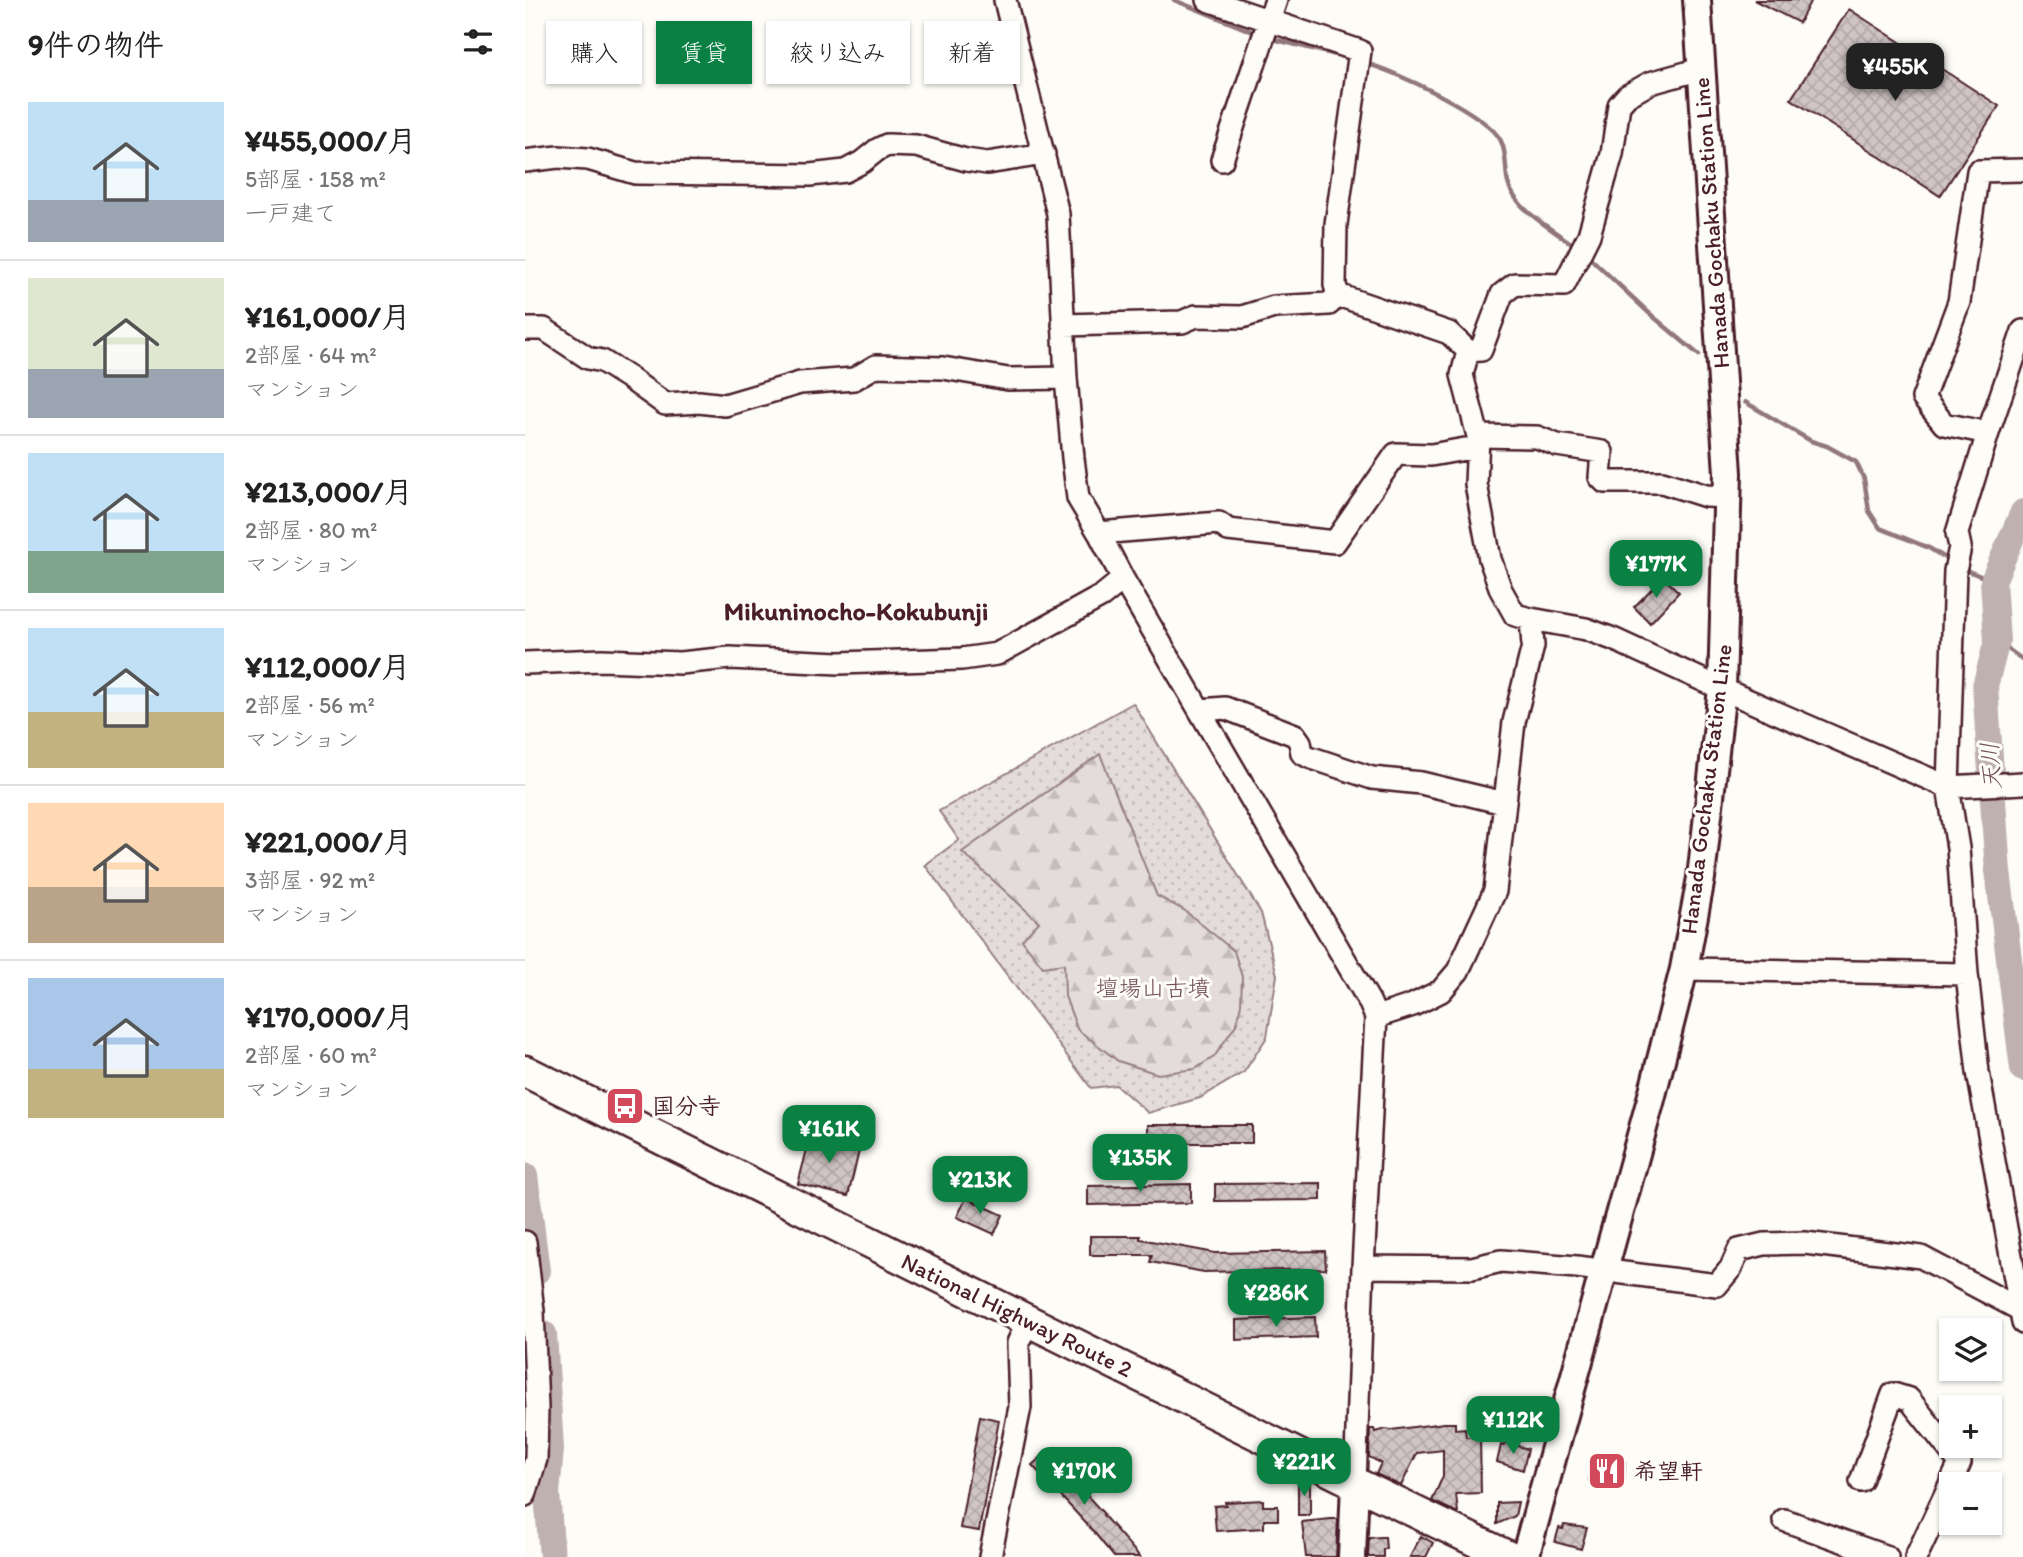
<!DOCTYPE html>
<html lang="ja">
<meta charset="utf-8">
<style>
:root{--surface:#fff;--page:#f6f6f6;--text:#222;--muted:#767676;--line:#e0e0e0;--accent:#0b8043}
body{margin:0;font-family:Itim,"Klee One",sans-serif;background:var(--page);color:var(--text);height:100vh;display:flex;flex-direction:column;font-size:26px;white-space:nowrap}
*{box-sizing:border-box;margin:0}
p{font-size:23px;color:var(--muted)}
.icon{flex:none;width:38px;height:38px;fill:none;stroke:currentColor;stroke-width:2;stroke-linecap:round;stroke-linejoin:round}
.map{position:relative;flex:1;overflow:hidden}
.panel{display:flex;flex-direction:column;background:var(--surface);width:525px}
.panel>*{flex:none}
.hud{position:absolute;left:21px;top:21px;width:665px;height:63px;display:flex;gap:14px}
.controls{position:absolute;left:1414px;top:1318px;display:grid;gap:14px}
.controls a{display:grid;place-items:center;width:63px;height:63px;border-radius:0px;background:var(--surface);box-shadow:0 2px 5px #0004;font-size:35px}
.price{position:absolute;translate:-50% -60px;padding:0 16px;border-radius:14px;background:var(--accent);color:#fff;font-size:23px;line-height:46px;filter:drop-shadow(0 2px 4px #0008)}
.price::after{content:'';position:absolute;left:50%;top:42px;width:21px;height:16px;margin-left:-10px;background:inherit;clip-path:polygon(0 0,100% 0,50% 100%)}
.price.current{background:#222;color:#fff}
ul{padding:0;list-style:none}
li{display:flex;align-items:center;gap:21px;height:175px;padding:0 28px}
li+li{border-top:2px solid var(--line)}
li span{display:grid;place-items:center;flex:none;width:196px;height:140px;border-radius:0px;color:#555}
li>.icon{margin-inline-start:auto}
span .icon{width:84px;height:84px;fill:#fffc;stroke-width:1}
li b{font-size:30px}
h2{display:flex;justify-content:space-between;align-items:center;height:84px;padding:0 28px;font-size:30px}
.chip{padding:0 24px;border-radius:0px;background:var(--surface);box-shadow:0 2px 5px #0004;font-size:24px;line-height:63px}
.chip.current{background:var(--accent);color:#fff}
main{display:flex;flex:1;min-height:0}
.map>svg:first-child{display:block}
.grass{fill:url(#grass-dots);stroke:#967e82;stroke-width:2}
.forest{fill:url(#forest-firs);stroke:#967e82;stroke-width:2}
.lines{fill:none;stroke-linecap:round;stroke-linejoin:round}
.stream{stroke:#91777b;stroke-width:4.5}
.river{stroke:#c0b1b1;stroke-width:26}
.building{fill:url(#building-cross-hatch);stroke:#4a1f2b;stroke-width:2}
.minor-casing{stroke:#4a1f2b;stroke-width:26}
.major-casing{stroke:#4a1f2b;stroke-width:32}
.highway-casing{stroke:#4a1f2b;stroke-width:35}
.minor{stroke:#fdfcf7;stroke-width:21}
.major{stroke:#fdfcf7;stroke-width:26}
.highway{stroke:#fdfcf7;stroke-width:30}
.labels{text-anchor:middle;stroke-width:6;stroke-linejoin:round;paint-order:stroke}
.street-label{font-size:23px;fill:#4a1f2b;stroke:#fdfcf7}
.park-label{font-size:23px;fill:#704e57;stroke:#fdfcf7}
.poi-label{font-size:23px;font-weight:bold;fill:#4a1f2b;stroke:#fdfcf7;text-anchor:start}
.water-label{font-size:24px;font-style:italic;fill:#73525a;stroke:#fdfcf7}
.quarter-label{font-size:26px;font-weight:bold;fill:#4a1f2b;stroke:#fdfcf7}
</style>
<main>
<section class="panel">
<h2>9件の物件<svg class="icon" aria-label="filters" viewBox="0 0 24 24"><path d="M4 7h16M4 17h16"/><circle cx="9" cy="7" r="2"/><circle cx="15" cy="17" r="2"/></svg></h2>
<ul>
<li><span style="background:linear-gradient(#bfe0f5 70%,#9aa5b1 0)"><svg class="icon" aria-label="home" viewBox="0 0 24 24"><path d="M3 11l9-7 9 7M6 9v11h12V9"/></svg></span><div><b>¥455,000/月</b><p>5部屋 · 158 m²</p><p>一戸建て</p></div></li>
<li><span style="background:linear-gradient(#dfe7d0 65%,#9aa5b1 0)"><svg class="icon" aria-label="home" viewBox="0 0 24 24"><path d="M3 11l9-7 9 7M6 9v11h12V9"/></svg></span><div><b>¥161,000/月</b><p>2部屋 · 64 m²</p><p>マンション</p></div></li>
<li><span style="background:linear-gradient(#bfe0f5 70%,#7fa58c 0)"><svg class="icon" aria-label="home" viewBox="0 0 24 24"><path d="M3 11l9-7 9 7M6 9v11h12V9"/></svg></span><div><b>¥213,000/月</b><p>2部屋 · 80 m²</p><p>マンション</p></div></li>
<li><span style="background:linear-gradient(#bfe0f5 60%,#c2b280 0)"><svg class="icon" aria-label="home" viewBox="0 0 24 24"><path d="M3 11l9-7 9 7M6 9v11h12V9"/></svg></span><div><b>¥112,000/月</b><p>2部屋 · 56 m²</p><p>マンション</p></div></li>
<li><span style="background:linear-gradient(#ffd9b3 60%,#b9a48a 0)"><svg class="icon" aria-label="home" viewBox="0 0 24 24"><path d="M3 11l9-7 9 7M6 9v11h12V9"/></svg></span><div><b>¥221,000/月</b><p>3部屋 · 92 m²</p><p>マンション</p></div></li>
<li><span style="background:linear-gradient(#a9c7e8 65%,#c2b280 0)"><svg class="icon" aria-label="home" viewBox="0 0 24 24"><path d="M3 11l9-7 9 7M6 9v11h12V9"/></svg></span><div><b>¥170,000/月</b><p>2部屋 · 60 m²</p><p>マンション</p></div></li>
</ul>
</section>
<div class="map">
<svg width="1498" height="1557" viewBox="0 0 1498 1557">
<defs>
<pattern id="grass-dots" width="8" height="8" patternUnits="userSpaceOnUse" patternTransform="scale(1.75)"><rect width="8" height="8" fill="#e3dcda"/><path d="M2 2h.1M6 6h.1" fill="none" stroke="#c4bcbb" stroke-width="1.8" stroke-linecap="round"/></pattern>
<pattern id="forest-firs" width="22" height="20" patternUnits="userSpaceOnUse" patternTransform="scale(1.75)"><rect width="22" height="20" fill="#e3dcda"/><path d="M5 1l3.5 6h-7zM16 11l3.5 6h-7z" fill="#c4bcbb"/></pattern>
<pattern id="building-cross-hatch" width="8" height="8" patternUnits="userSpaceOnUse" patternTransform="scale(1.75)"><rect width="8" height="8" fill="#d0c5c4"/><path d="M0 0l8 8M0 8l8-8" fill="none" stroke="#b4a9a9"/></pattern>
</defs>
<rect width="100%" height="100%" fill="#fdfcf7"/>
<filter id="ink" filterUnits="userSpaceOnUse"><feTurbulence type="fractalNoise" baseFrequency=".0143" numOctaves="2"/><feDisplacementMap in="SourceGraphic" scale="14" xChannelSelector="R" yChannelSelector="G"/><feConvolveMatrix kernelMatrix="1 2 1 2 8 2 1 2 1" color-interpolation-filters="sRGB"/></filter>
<g filter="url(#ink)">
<path class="grass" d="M608,703L736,913L752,975L742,1037L719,1072L675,1098L623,1113L591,1085L566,1088L400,865L434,840L414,811Z"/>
<path class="forest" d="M575,754L632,896L659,910L709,951L717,977L716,1004L712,1023L689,1057L670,1069L633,1074L593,1061L552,1029L540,996L539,964L518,967L497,940L514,922L437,852Z"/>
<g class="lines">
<path class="stream" d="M649,0L733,34
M744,38L827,59
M839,63C869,70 964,115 976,141C982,153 980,171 983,183C991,211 1030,231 1052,247
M1062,255L1124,313L1174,355
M1220,402L1286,441L1302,446L1331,462L1339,479L1344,511L1355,528L1404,548L1425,561
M1438,569L1468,581
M1472,641L1498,660"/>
<path class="river" d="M1498,512L1468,581L1472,641L1460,686L1473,872L1498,1069
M0,1176L12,1271
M19,1334L26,1449L22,1493L27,1557"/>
</g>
<path class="building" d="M1229,0H1286L1274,23Z
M1324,9L1474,106L1415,196L1266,99Z
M1138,577L1154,592L1125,623L1109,607Z
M623,1125H727V1143H623Z
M286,1134L335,1147L323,1196L273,1184Z
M796,1183V1200L690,1201V1184Z
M666,1184V1203L563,1205V1186Z
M441,1198L478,1215L469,1234L432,1217Z
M565,1236H615V1239L690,1253L800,1251L801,1269L679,1272L625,1262L627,1255H565Z
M790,1317L791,1337L711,1340V1320Z
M455,1416L474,1420L454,1531L435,1528Z
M919,1423H930V1429L940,1428L941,1437L955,1436L956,1493L931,1494L933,1513L907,1501L918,1476V1450L892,1453L876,1486L851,1474L856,1463L844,1457L845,1429H849L850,1432L861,1429L866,1430Z
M980,1442L1003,1449L998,1470L972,1462L976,1445L979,1446Z
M522,1452L579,1514L578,1515L615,1557H589L568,1531L507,1465Z
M1065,1461L1100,1462L1099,1482L1064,1480Z
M773,1480H785V1515H773Z
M738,1500V1506H753V1520H739V1528L691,1531L689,1506L701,1505L700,1502Z
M993,1502L990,1516L972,1524V1503Z
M806,1519H813L811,1557H781L777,1522Z
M1039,1525L1062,1528L1056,1549L1030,1542L1034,1528L1038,1529Z
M896,1536L908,1543L901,1557H885Z
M856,1537H860L861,1549H858V1557H843L844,1538Z"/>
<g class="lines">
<g class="minor-casing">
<path id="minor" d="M480,0L533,214L541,378L548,458L553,498L574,533L598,579L844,1001L851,1017L838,1267L830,1483
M683,0L835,51L811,224L810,285L813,295
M697,160L751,0
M0,161L33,157L63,159L110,173L285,175L320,171L337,162L352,150L362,145L391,146L441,160L462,163L519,154
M1498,170L1453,171L1434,302L1398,398L1419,424L1463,433L1432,533L1435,547L1430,571L1423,787L1433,848L1442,974L1453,1072L1498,1323
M813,295L924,333L943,351L956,350L977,294L990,284L1039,285L1064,235L1087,154L1094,105L1102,96L1125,83L1176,69
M538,325L657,322L671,316L717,317L749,307L804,304L813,295
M0,329H19L63,358L77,361L104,378L140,404L174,402L200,405L275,383L329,379L351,366L418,368L483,379L541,378
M943,351L937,375L953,436L951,484L965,559L976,590L990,615L1006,619L1061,629L1088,639L1197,689L1423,787L1498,783
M1463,433L1498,331
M953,436L1012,437L1032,445L1077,452L1075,477L1080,482H1137L1181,496L1202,497
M574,533L694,523L703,530L810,542L871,454L906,455L940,449L952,452
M0,663L77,660L155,663L205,658L314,663L437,659L472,654L577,596L598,579
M676,710L700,708L770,735L775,742L777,753L784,757L847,778L896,783L979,803
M1159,969L1442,974
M851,1017L888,1005L916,991L933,971L970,891L989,722L1008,646L1006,619
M0,1242L8,1311L12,1408L11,1459L0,1495
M838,1267L947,1268L976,1261L1052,1267L1192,1285L1206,1268L1214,1250L1239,1244L1280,1243L1396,1257L1494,1309H1498
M1336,1481L1368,1394L1384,1399L1435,1463L1391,1557
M1259,1520L1362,1557
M465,1557L495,1407L493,1343L503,1321"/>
</g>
<g class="major-casing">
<path id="major" d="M827,1557L830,1483
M1000,1557L1126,1099L1159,969L1176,878L1197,689L1203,473L1172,0"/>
</g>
<g class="highway-casing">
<path id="highway" d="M0,1071L830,1483L984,1557"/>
</g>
<use href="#minor" class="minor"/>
<use href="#major" class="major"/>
<use href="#highway" class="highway"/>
</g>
</g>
<defs>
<g id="bus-square" transform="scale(2.0125)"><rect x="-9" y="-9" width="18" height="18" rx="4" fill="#d1495b" stroke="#fdfcf7"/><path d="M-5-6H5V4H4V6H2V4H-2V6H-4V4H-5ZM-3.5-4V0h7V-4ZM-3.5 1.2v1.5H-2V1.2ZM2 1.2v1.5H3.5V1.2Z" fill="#fff"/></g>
<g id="restaurant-square" transform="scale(2.0125)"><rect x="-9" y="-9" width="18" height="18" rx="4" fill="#d1495b" stroke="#fdfcf7"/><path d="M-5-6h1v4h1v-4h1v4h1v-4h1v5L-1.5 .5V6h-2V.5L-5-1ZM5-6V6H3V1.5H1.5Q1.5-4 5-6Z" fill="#fff"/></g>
</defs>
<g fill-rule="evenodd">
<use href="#bus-square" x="100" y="1106"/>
<use href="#restaurant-square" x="1082" y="1471"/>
</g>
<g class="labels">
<g class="street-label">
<text transform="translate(1186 223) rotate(-94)" y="8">Hanada Gochaku Station Line</text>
<text transform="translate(1181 789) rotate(-83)" y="8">Hanada Gochaku Station Line</text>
<text transform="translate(492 1315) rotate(26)" y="8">National Highway Route 2</text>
</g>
<g class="park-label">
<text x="628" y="996">壇場山古墳</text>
</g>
<g class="poi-label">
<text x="127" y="1114">国分寺</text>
<text x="1109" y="1479">希望軒</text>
</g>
<g class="water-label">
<text transform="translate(1466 766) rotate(-94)" y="8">天川</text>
</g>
<g class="quarter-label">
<text x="331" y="620">Mikuninocho-Kokubunji</text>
</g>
</g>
</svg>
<div class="controls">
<a><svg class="icon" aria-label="layers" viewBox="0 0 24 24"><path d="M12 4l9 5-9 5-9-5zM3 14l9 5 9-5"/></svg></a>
<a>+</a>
<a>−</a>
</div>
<b class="price current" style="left:1370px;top:103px">¥455K</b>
<b class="price" style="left:1131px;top:600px">¥177K</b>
<b class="price" style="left:304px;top:1165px">¥161K</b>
<b class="price" style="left:615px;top:1194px">¥135K</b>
<b class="price" style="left:455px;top:1216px">¥213K</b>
<b class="price" style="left:751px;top:1329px">¥286K</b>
<b class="price" style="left:988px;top:1456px">¥112K</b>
<b class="price" style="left:779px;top:1498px">¥221K</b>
<b class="price" style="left:559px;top:1507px">¥170K</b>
<div class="hud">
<a class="chip">購入</a>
<a class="chip current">賃貸</a>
<a class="chip">絞り込み</a>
<a class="chip">新着</a>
</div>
</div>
</main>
